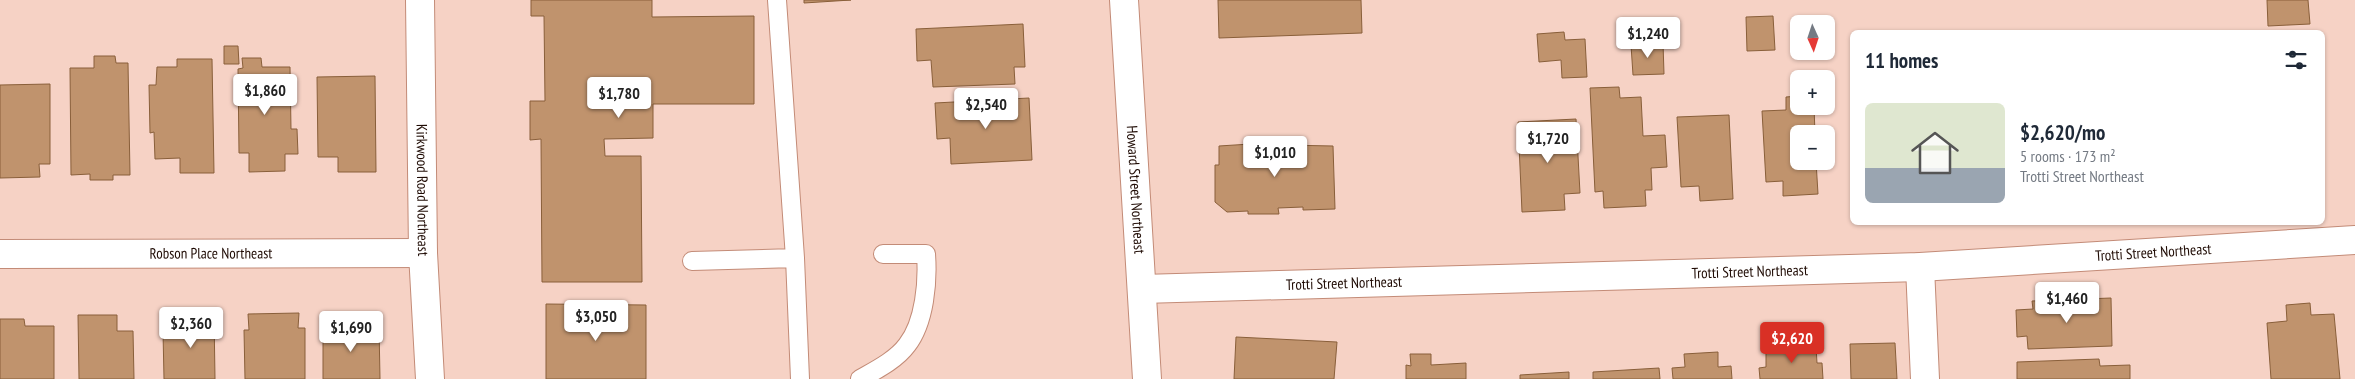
<!DOCTYPE html>
<meta charset="utf-8">
<style>
:root{--surface:#fff;--page:#f6f6f7;--text:#1f2937;--muted:#747a83;--accent:#d93025}
body{margin:0;font-family:"PT Sans Narrow",sans-serif;background:var(--page);color:var(--text);height:100vh;display:flex;flex-direction:column;font-size:19px;white-space:nowrap}
*{box-sizing:border-box;margin:0}
p{font-size:16px;color:var(--muted)}
.icon{flex:none;width:28px;height:28px;fill:none;stroke:currentColor;stroke-width:2;stroke-linecap:round;stroke-linejoin:round}
.map{position:relative;flex:1;overflow:hidden}
.drawer{position:absolute;left:1850px;top:30px;width:475px;height:195px;display:flex;flex-direction:column;background:var(--surface);border-radius:8px;box-shadow:0 1px 4px #0004}
.drawer>*{flex:none}
.needle{width:32px;rotate:177deg}
.fabs{position:absolute;left:1790px;top:15px;display:grid;gap:10px}
.fabs a{display:grid;place-items:center;width:45px;height:45px;border-radius:8px;background:var(--surface);box-shadow:0 1px 4px #0004;font-size:25px}
.price{position:absolute;translate:-50% -42px;padding:0 11px;border-radius:5px;background:#fff;color:#222;font-size:16px;line-height:32px;filter:drop-shadow(0 1px 2px #0008)}
.price::after{content:'';position:absolute;left:50%;top:30px;width:15px;height:11px;margin-left:-8px;background:inherit;clip-path:polygon(0 0,100% 0,50% 100%)}
.price.selected{background:var(--accent);color:#fff}
ul{padding:0;list-style:none}
li{display:flex;align-items:center;gap:15px;height:125px;padding:0 15px}
li span{display:grid;place-items:center;flex:none;width:140px;height:100px;border-radius:8px;color:#555}
li>.icon{margin-inline-start:auto}
span .icon{width:60px;height:60px;fill:#fffc;stroke-width:1}
li b{font-size:21px}
h2{display:flex;justify-content:space-between;align-items:center;height:60px;padding:0 15px;font-size:21px}
.map>svg:first-child{display:block}
.building{fill:#c0936d;stroke:#895f3a}
.lines{fill:none;stroke-linecap:round;stroke-linejoin:round}
.service-casing{stroke:#c38b77;stroke-width:20}
.minor-casing{stroke:#c38b77;stroke-width:30}
.tertiary-casing{stroke:#c38b77;stroke-width:30}
.service{stroke:#fff;stroke-width:18}
.minor{stroke:#fff;stroke-width:28}
.tertiary{stroke:#fff;stroke-width:28}
.labels{text-anchor:middle;stroke-width:4.5;stroke-linejoin:round;paint-order:stroke}
.street-label{font-size:15px;fill:#1f0b04;stroke:#f6d2c5}
</style>
<div class="map">
<svg width="2355" height="379" viewBox="0 0 2355 379">
<rect width="100%" height="100%" fill="#f6d2c5"/>
<path class="building" d="M531,0H652V17L754,16V104H653V138L604,139L605,156H641L642,282H542L541,139L530,140V101H545L544,16H531Z
M804,0H851L804,3Z
M1218,0H1361L1362,33L1219,38Z
M2267,0H2308L2310,24L2268,26Z
M1773,16L1775,50L1747,51L1746,17Z
M1023,24L1025,67H1014L1015,84L933,87L931,60L917,61L916,29Z
M1564,32L1565,40L1585,39L1587,77L1562,78L1561,60L1539,62L1537,34Z
M1663,43L1664,74L1633,75L1631,45Z
M224,46H238L239,64H224Z
M94,56H115L116,63H128L130,175H113V180H90V174L71,175L70,68H94Z
M242,58H261L262,67H290L291,129H297L298,154H285V171L249,172V153H239L238,69L243,68Z
M177,59H212L214,173H180V158L155,159L154,132L150,133L149,85H156L157,67H177Z
M375,76L376,172H338V157H318L317,77Z
M50,84V164H39L40,177L0,178V85Z
M1619,87L1620,98L1641,97L1643,136L1665,135L1667,167L1651,168L1652,190H1645L1646,206L1604,208L1603,191L1595,192L1590,88Z
M1799,96V106H1814L1815,134H1799V161H1816L1818,194L1783,196V181L1766,182L1762,111L1786,110V97Z
M1029,98L1032,160L951,164L950,138L937,139L935,103Z
M1729,115L1733,199L1700,201L1699,186L1681,187L1677,117Z
M1576,119L1580,193L1564,194L1565,210L1522,212L1518,122Z
M1282,142L1283,145L1333,146L1335,209L1303,210V207L1278,208L1279,214H1248V211L1227,212L1215,202V165H1219V146Z
M2111,298L2112,346L2028,349L2027,336L2017,337L2016,310L2033,309L2032,301Z
M2310,303L2311,315L2334,314L2340,379H2271L2267,323L2287,321L2286,305Z
M546,304L646,305V379H546Z
M299,313L298,328H305V379H245L244,330H249L248,314Z
M78,315H117V331H133L134,379H79Z
M181,315H214L215,379H164L163,331H181Z
M0,319H24L25,326H54V379H0Z
M379,326L380,379H323V327Z
M1236,337L1337,342L1334,379H1234Z
M1895,343L1897,379H1851L1850,344Z
M1816,347L1817,363H1822L1823,379H1760L1759,368L1766,367V349Z
M1718,352V367L1731,366L1732,379H1673L1672,368L1685,367L1684,354Z
M1410,354H1431V365L1466,363V379H1406V365L1411,366Z
M2099,359L2100,366L2130,365V379H2017V362Z
M1659,368L1660,379H1593V372Z
M1569,372V379H1520V375Z"/>
<g class="lines">
<g class="service-casing">
<path id="service" d="M777,0L795,258L800,379
M692,261L795,258
M860,379C876,370 896,360 907,345C925,322 928,281 926,254H883"/>
</g>
<g class="minor-casing">
<g id="minor">
<path id="s1" d="M420,0L423,253L430,379"/>
<path id="s2" d="M0,254L423,253"/>
<path d="M1920,267L1925,379"/>
<path id="s3" d="M1142,289L1920,267L2355,240"/>
</g>
</g>
<g class="tertiary-casing">
<g id="tertiary">
<path id="s4" d="M1124,0L1147,379"/>
</g>
</g>
<use href="#service" class="service"/>
<use href="#minor" class="minor"/>
<use href="#tertiary" class="tertiary"/>
</g>
<g class="labels">
<g class="street-label">
<text dy="5" stroke="none"><textPath href="#s4" startOffset="190">Howard Street Northeast</textPath></text>
<text dy="5" stroke="none"><textPath href="#s1" startOffset="190">Kirkwood Road Northeast</textPath></text>
<text dy="5" stroke="none"><textPath href="#s3" startOffset="1012">Trotti Street Northeast</textPath></text>
<text dy="5" stroke="none"><textPath href="#s2" startOffset="211">Robson Place Northeast</textPath></text>
<text dy="5" stroke="none"><textPath href="#s3" startOffset="608">Trotti Street Northeast</textPath></text>
<text dy="5" stroke="none"><textPath href="#s3" startOffset="202">Trotti Street Northeast</textPath></text>
</g>
</g>
</svg>
<div class="fabs">
<a><svg class="needle" viewBox="-14 -14 28 28"><path d="M0-13l5 13h-10z" fill="#e53935"/><path d="M0 13l5-13h-10z" fill="#747a83"/></svg></a>
<a>+</a>
<a>−</a>
</div>
<b class="price" style="left:1648px;top:59px">$1,240</b>
<b class="price" style="left:265px;top:116px">$1,860</b>
<b class="price" style="left:619px;top:119px">$1,780</b>
<b class="price" style="left:986px;top:130px">$2,540</b>
<b class="price" style="left:1548px;top:164px">$1,720</b>
<b class="price" style="left:1275px;top:178px">$1,010</b>
<b class="price" style="left:2067px;top:324px">$1,460</b>
<b class="price" style="left:596px;top:342px">$3,050</b>
<b class="price" style="left:191px;top:349px">$2,360</b>
<b class="price" style="left:351px;top:353px">$1,690</b>
<b class="price selected" style="left:1792px;top:364px">$2,620</b>
<section class="drawer">
<h2>11 homes<svg class="icon" aria-label="filters" viewBox="0 0 24 24"><path d="M4 7h16M4 17h16"/><circle cx="9" cy="7" r="2"/><circle cx="15" cy="17" r="2"/></svg></h2>
<ul>
<li><span style="background:linear-gradient(#dfe7d0 65%,#9aa5b1 0)"><svg class="icon" aria-label="home" viewBox="0 0 24 24"><path d="M3 11l9-7 9 7M6 9v11h12V9"/></svg></span><div><b>$2,620/mo</b><p>5 rooms · 173 m²</p><p>Trotti Street Northeast</p></div></li>
</ul>
</section>
</div>
